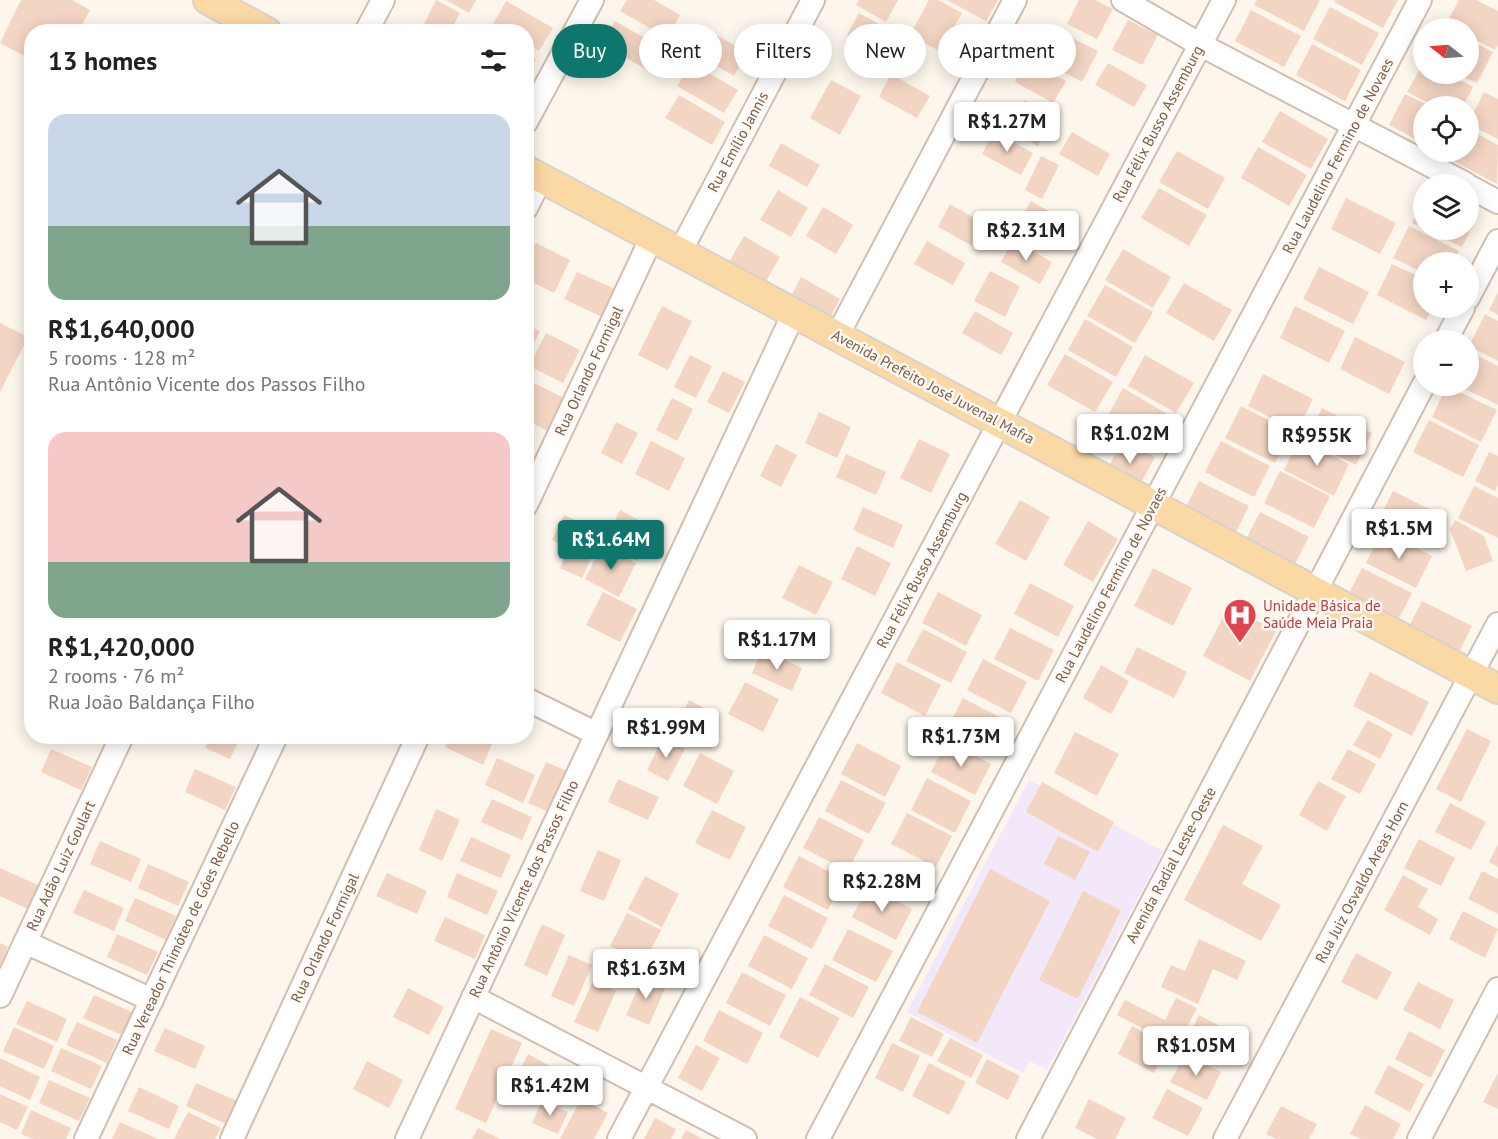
<!DOCTYPE html>
<meta charset="utf-8">
<style>
:root{--surface:#fff;--page:#f6f6f6;--text:#202124;--muted:#757577;--accent:#0f766e}
body{margin:0;font-family:"PT Sans",sans-serif;background:var(--page);color:var(--text);height:100vh;display:flex;flex-direction:column;font-size:22px;white-space:nowrap}
*{box-sizing:border-box;margin:0}
p{font-size:20px;color:var(--muted)}
.icon{flex:none;width:33px;height:33px;fill:none;stroke:currentColor;stroke-width:2;stroke-linecap:round;stroke-linejoin:round}
.map{position:relative;flex:1;overflow:hidden}
.drawer{position:absolute;left:24px;top:24px;width:510px;height:720px;display:flex;flex-direction:column;background:var(--surface);border-radius:24px;box-shadow:0 3px 15px #0003}
.drawer>*{flex:none}
.guide{position:absolute;left:552px;top:24px;width:570px;height:54px;display:flex;gap:12px}
.needle{width:39px;rotate:287deg}
.controls{position:absolute;left:1413px;top:18px;display:grid;gap:12px}
.controls a{display:grid;place-items:center;width:66px;height:66px;border-radius:50%;background:var(--surface);box-shadow:0 3px 15px #0003;font-size:30px}
.price{position:absolute;translate:-50% -51px;padding:0 14px;border-radius:6px;background:#fff;color:#222;font-size:20px;line-height:39px;filter:drop-shadow(0 2px 3px #0008)}
.price::after{content:'';position:absolute;left:50%;top:36px;width:18px;height:14px;margin-left:-9px;background:inherit;clip-path:polygon(0 0,100% 0,50% 100%)}
.price.active{background:var(--accent);color:#fff}
ul{padding:0;list-style:none}
li{display:grid;align-content:center;gap:12px;height:318px;padding:0 24px}
li span{display:grid;place-items:center;height:186px;border-radius:18px;color:#555}
li>.icon{margin-inline-start:auto}
span .icon{width:108px;height:108px;fill:#fffc;stroke-width:1}
li b{font-size:26px}
h2{display:flex;justify-content:space-between;align-items:center;height:72px;padding:0 24px;font-size:26px}
.tag{padding:0 21px;border-radius:27px;background:var(--surface);box-shadow:0 3px 15px #0003;font-size:21px;line-height:54px}
.tag.active{background:var(--accent);color:#fff}
.map>svg:first-child{display:block}
.education{fill:#f3e8fa}
.building{fill:#f3d5c3}
.lines{fill:none;stroke-linecap:round;stroke-linejoin:round}
.minor-casing{stroke:#d1beb0;stroke-width:26}
.major-casing{stroke:#dad1cd;stroke-width:32}
.minor{stroke:#fff;stroke-width:22}
.major{stroke:#fbd9a5;stroke-width:28}
.labels{text-anchor:middle;stroke-width:5;stroke-linejoin:round;paint-order:stroke}
.street-label{font-size:15px;fill:#7a5c4d;stroke:#fffaf3}
.health-label{font-size:15px;fill:#be3a42;stroke:#fffaf3;text-anchor:start}
</style>
<div class="map">
<svg width="1498" height="1139" viewBox="0 0 1498 1139">
<rect width="100%" height="100%" fill="#fdf6ec"/>
<path class="education" d="M1029,780L1163,851L1047,1070L1030,1061L1023,1073L907,1012Z"/>
<path class="building" d="M21,0H72L90,10L78,32H32V60L0,43Z
M436,0L460,13L450,32L421,30Z
M446,0H476L469,13Z
M627,0H654L680,15L667,38L620,11Z
M859,0H898L886,22L856,5Z
M929,0H938L962,13L941,52L910,35Z
M947,0H998L986,21Z
M1079,0H1095L1113,9L1097,39L1067,24Z
M1257,0H1320L1304,31L1254,5Z
M1335,0H1398L1383,28L1334,2Z
M1459,0H1476L1498,11V45L1495,50L1468,36V28H1454L1446,24Z
M506,1L553,28L539,51L526,44V32H505L493,24Z
M1330,7L1379,33L1362,65L1313,39Z
M1251,10L1301,36L1284,67L1235,41Z
M859,13L898,35L885,57L847,35Z
M1128,20L1158,35L1142,65L1112,50Z
M615,21L662,48L649,71L602,44Z
M700,25L747,53L734,76L687,49Z
M1068,36L1098,51L1082,82L1052,66Z
M1468,39L1493,52L1477,83L1458,74H1468Z
M1312,44L1361,70L1345,101L1296,75Z
M526,53L536,59L526,75Z
M1027,59L1066,81L1053,103L1015,82Z
M1424,62V74H1448L1473,87L1463,106H1434L1407,92Z
M691,63L738,90L724,113L677,86Z
M1108,63L1147,85L1134,107L1095,85Z
M891,74L930,96L917,118L879,97Z
M831,80L861,96L840,135L810,118Z
M1484,92L1498,99V139L1468,124Z
M1405,94L1429,106H1424V143L1389,125Z
M679,95L725,122L712,145L665,118Z
M1024,100L1054,116L1038,146L1009,130Z
M1280,111L1328,139L1311,169L1262,142Z
M1468,129L1498,145L1497,184L1448,158L1452,152H1468Z
M994,131L1033,153L1021,175L982,154Z
M1072,132L1110,154L1098,176L1059,154Z
M781,143L820,165L807,187L769,166Z
M1258,147L1307,175L1289,206L1241,178Z
M1177,151L1225,178L1208,209L1159,182Z
M1041,156L1059,165L1042,199L1025,190Z
M1159,188L1207,215L1189,246L1141,218Z
M778,190L808,208L791,237L760,220Z
M1346,198L1396,223L1380,254L1331,229Z
M1424,199V228L1412,223Z
M1031,201L1070,223L1057,245L1019,223Z
M950,204L988,226L976,248L938,227Z
M823,207L853,225L836,254L806,236Z
M1468,211L1478,216L1462,247L1426,230H1468Z
M1409,226L1459,251L1453,262H1424V273L1393,258Z
M744,236L780,257L761,290L725,269Z
M1013,240L1052,262L1040,284L1001,262Z
M927,241L965,263L953,285L914,264Z
M536,243L570,260L554,293L526,279V262Z
M1123,249L1171,277L1153,308L1105,280Z
M1392,264L1424,279V308H1432L1426,320L1377,295Z
M1319,267L1369,292L1353,324L1303,299Z
M990,271L1020,286L1005,317L974,301Z
M577,272L615,289L602,317L564,299Z
M801,277L840,299L828,321L789,300Z
M1184,283L1232,310L1214,341L1166,313Z
M1105,285L1153,312L1135,343L1087,316Z
M1498,292V315L1489,310Z
M662,306L692,321L668,370L638,355Z
M1295,306L1345,331L1329,363L1280,338Z
M975,311L1013,333L1001,355L962,333Z
M1485,314L1498,321V361L1469,346Z
M1085,319L1133,347L1116,377L1068,350Z
M0,323L28,337L0,392Z
M526,325L540,331L526,361Z
M546,333L580,350L563,383L529,366Z
M1355,337L1405,362L1389,394L1340,369Z
M1468,351L1498,366V405L1459,386H1468Z
M1065,354L1113,382L1095,412L1047,385Z
M690,355L712,366L696,398L674,387Z
M1145,355L1194,383L1176,413L1128,386Z
M723,371L745,382L729,413L707,402Z
M1263,374L1313,399L1297,431L1248,406Z
M530,381L564,398L548,431L526,420V388Z
M1447,386L1497,410L1481,442L1432,417Z
M1123,388L1171,416L1153,447L1106,419Z
M672,398L693,409L677,441L656,430Z
M1241,406L1291,432L1275,463L1225,438Z
M1322,408L1372,433L1356,465L1306,440Z
M819,412L851,427L837,458L805,443Z
M1429,420L1479,445L1463,477L1413,452Z
M616,422L638,433L622,464L601,453Z
M919,439L950,454L931,493L900,478Z
M1299,439L1349,464L1334,496L1284,470Z
M1123,440L1155,457L1137,490L1105,473Z
M651,441L685,458L669,491L635,474Z
M1221,441L1270,466L1254,497L1205,472Z
M776,444L797,455L781,487L760,476Z
M1489,452L1498,456V485L1495,491L1475,481Z
M846,454L886,472L876,495L836,477Z
M1280,471L1330,496L1314,528L1264,503Z
M1199,481L1249,506L1233,538L1183,513Z
M1474,486L1498,498V538L1458,518Z
M1393,491L1443,516L1427,548L1377,523Z
M1020,500L1050,517L1026,561L995,544Z
M863,507L903,525L893,548L853,530Z
M620,510L654,528L637,561L603,544Z
M1260,512L1309,537L1293,568L1244,543Z
M564,515L603,532L582,578L560,568L569,548L552,540Z
M1455,520L1484,536L1493,561L1466,571L1450,529Z
M1088,521L1118,539L1093,582L1063,565Z
M1382,531L1432,556L1416,588L1366,563Z
M602,546L636,563L619,597L585,579Z
M857,546L891,563L875,596L841,579Z
M799,565L833,582L816,615L782,598Z
M1153,568L1192,588L1173,626L1134,606Z
M1362,568L1412,593L1396,624L1346,599Z
M1030,583L1074,606L1058,637L1014,614Z
M603,592L637,609L620,642L586,625Z
M938,592L982,615L966,646L922,623Z
M1422,601L1472,626L1456,658L1406,632Z
M1229,606L1276,631L1250,681L1203,656Z
M1010,628L1054,650L1038,681L994,659Z
M923,629L967,652L951,683L906,661Z
M1137,647L1187,672L1174,698L1124,673Z
M762,650L802,668L792,691L752,673Z
M983,659L1027,682L1011,713L967,690Z
M897,662L941,685L925,716L881,693Z
M1101,665L1129,681L1111,714L1083,698Z
M1370,672L1429,702L1412,736L1353,706Z
M745,682L779,699L763,732L728,714Z
M963,698L1007,721L991,752L947,729Z
M689,700L710,711L695,743L673,732Z
M1368,720L1393,734L1380,759L1353,745Z
M1467,729L1491,741L1461,802L1436,789Z
M1075,732L1119,754L1097,796L1054,773Z
M210,736H241L230,759L205,748Z
M449,736H494L495,737L483,765L445,747Z
M663,738L685,749L668,781L647,770Z
M947,741L991,764L975,795L931,772Z
M857,743L901,766L885,797L841,774Z
M51,749L92,767L81,790L41,772Z
M1348,749L1376,764L1360,794L1331,779Z
M700,753L734,771L717,804L683,786Z
M497,758L535,775L523,803L485,785Z
M546,762L569,772L551,813L528,803Z
M195,769L236,787L225,810L185,792Z
M927,778L971,801L955,833L911,810Z
M618,779L659,797L648,820L608,802Z
M841,780L886,803L869,834L825,811Z
M1318,781L1346,796L1327,831L1299,815Z
M1042,782L1114,822L1098,852L1026,812Z
M492,799L532,817L522,840L481,822Z
M1450,803L1486,822L1471,850L1435,832Z
M436,809L460,820L442,861L419,850Z
M712,810L746,827L730,860L695,843Z
M907,813L952,836L936,867L891,844Z
M819,817L864,840L848,871L803,848Z
M1223,825L1263,846L1242,884L1281,905L1261,941L1184,900Z
M1058,836L1090,852L1075,880L1044,864Z
M471,837L511,855L501,878L460,861Z
M1419,839L1455,858L1441,886L1404,868Z
M100,841L141,859L131,882L90,864Z
M1498,844V867L1489,862Z
M598,850L621,860L604,901L580,891Z
M799,856L843,879L828,910L783,887Z
M148,864L189,882L178,906L138,888Z
M0,868L40,886L30,910L0,896Z
M990,869L1050,901L977,1043L917,1012Z
M1482,871L1498,879V914L1468,899Z
M387,873L427,891L417,914L376,896Z
M457,873L498,891L487,915L447,897Z
M1403,875L1428,889L1418,907L1438,919L1430,935L1384,910Z
M645,876L679,894L662,927L628,909Z
M868,886L912,909L896,940L852,917Z
M84,890L124,908L114,931L73,913Z
M1083,891L1121,910L1078,999L1039,980Z
M784,895L828,918L812,949L768,926Z
M135,898L176,916L166,940L125,921Z
M1463,911L1498,929L1485,958L1449,939Z
M627,913L661,930L644,963L610,946Z
M445,917L485,935L475,959L434,941Z
M542,924L565,935L547,976L524,965Z
M848,929L893,951L876,982L832,960Z
M117,934L158,952L147,975L107,957Z
M764,935L808,958L792,989L748,966Z
M1199,939L1246,961L1237,980L1213,969L1198,1004L1161,987L1171,965L1185,971Z
M0,943L8,947L0,966Z
M1356,953L1392,972L1377,1000L1341,982Z
M569,955L592,965L574,1006L551,996Z
M825,964L869,987L853,1018L809,995Z
M742,972L786,995L770,1026L726,1003Z
M644,974L667,984L649,1025L626,1015Z
M593,981L616,991L598,1032L574,1022Z
M1418,982L1454,1000L1440,1029L1403,1010Z
M408,988L444,1007L429,1035L393,1017Z
M94,995L134,1013L124,1036L83,1018Z
M800,997L840,1018L818,1058L779,1037Z
M1176,998L1197,1008L1177,1046L1117,1015L1125,1000L1165,1020Z
M27,1001L67,1019L57,1042L16,1024Z
M719,1010L763,1033L747,1064L703,1041Z
M1199,1015L1235,1034L1221,1062L1185,1043Z
M911,1017L944,1034L932,1057L899,1041Z
M77,1022L117,1040L107,1063L66,1045Z
M1132,1026L1168,1045L1154,1073L1118,1054Z
M14,1027L54,1046L44,1069L3,1051Z
M165,1028L205,1046L195,1069L154,1051Z
M491,1029L522,1043L486,1123L455,1109Z
M1409,1031L1445,1050L1431,1078L1395,1059Z
M950,1038L983,1055L971,1078L937,1061Z
M892,1043L920,1056L903,1092L875,1078Z
M696,1045L720,1058L702,1091L678,1078Z
M61,1048L102,1066L91,1089L51,1071Z
M528,1054L548,1065L531,1100L510,1090Z
M1185,1054L1221,1072L1207,1100L1170,1082Z
M0,1058L40,1077L30,1100L0,1086Z
M987,1059L1020,1076L1008,1100L975,1083Z
M367,1061L403,1080L389,1108L353,1089Z
M929,1063L966,1082L949,1115L912,1096Z
M1388,1065L1424,1084L1410,1112L1374,1093Z
M1498,1073V1109L1483,1102Z
M49,1080L90,1098L79,1121L39,1103Z
M196,1083L237,1101L226,1124L186,1106Z
M139,1087L179,1106L169,1129L128,1111Z
M1167,1089L1203,1108L1188,1136L1152,1118Z
M0,1094L28,1107L17,1130L0,1122Z
M581,1099L608,1113L594,1139H560Z
M1089,1099L1126,1118L1115,1139H1097L1075,1128Z
M542,1101L568,1112L558,1134L532,1123Z
M1365,1105L1401,1124L1393,1139H1361L1350,1134Z
M1281,1106L1317,1124L1309,1139H1276L1266,1134Z
M31,1110L71,1128L66,1139H33L21,1134Z
M188,1112L221,1128L215,1139H174Z
M655,1118L676,1129L671,1139H644Z
M120,1122L158,1139H112Z
M478,1128L500,1139H472Z
M686,1130L703,1139H681Z"/>
<g class="lines">
<g class="minor-casing">
<path id="minor" d="M1123,0L1201,45L1466,184
M366,32L383,0
M526,122L592,0
M1468,186L1498,202
M526,208L541,178
M680,252L813,0
M1468,298L1498,241
M837,336L1015,0
M1446,340L1463,308
M526,505L652,237
M526,699L597,734
M25,942L152,1000
M0,996L122,736
M473,997L745,1139
M86,1139L276,736
M232,1139L418,736
M407,1139L794,313
M619,1139L1224,0
M818,1139L1420,0
M1028,1139L1424,384
M1225,1139L1498,624
M1419,1139L1498,989"/>
</g>
<g class="major-casing">
<path id="major" d="M208,0L267,32
M526,170L1498,689"/>
</g>
<use href="#minor" class="minor"/>
<use href="#major" class="major"/>
</g>
<defs>
<g id="hospital-pin" transform="scale(1.725)"><path d="M0 17L-7.5 6A9.5 9.5 0 1 1 7.5 6Z" fill="#e0444e" stroke="#fffaf3"/><path d="M-5-5h3v3.5h4V-5h3V5h-3V1.5h-4V5h-3Z" fill="#fff"/></g>
</defs>
<g fill-rule="evenodd">
<use href="#hospital-pin" x="1240" y="615"/>
</g>
<g class="labels">
<g class="street-label">
<text transform="translate(1158 124) rotate(-62)" y="5">Rua Félix Busso Assemburg</text>
<text transform="translate(738 142) rotate(-62)" y="5">Rua Emílio Jannis</text>
<text transform="translate(1338 156) rotate(-62)" y="5">Rua Laudelino Fermino de Novaes</text>
<text transform="translate(589 371) rotate(-65)" y="5">Rua Orlando Formigal</text>
<text transform="translate(933 387) rotate(28)" y="5">Avenida Prefeito José Juvenal Mafra</text>
<text transform="translate(922 570) rotate(-62)" y="5">Rua Félix Busso Assemburg</text>
<text transform="translate(1111 585) rotate(-62)" y="5">Rua Laudelino Fermino de Novaes</text>
<text transform="translate(1171 865) rotate(-62)" y="5">Avenida Radial Leste-Oeste</text>
<text transform="translate(61 866) rotate(-65)" y="5">Rua Adão Luiz Goulart</text>
<text transform="translate(1362 882) rotate(-62)" y="5">Rua Juiz Osvaldo Areas Horn</text>
<text transform="translate(524 889) rotate(-65)" y="5">Rua Antônio Vicente dos Passos Filho</text>
<text transform="translate(181 938) rotate(-65)" y="5">Rua Vereador Thimóteo de Góes Rebello</text>
<text transform="translate(325 938) rotate(-65)" y="5">Rua Orlando Formigal</text>
</g>
<g class="health-label">
<text x="1263" y="611">Unidade Básica de<tspan x="1263" dy="17">Saúde Meia Praia</tspan></text>
</g>
</g>
</svg>
<div class="controls">
<a><svg class="needle" viewBox="-14 -14 28 28"><path d="M0-13l5 13h-10z" fill="#e53935"/><path d="M0 13l5-13h-10z" fill="#757577"/></svg></a>
<a><svg class="icon" aria-label="locate" viewBox="0 0 24 24"><circle cx="12" cy="12" r="6"/><path d="M12 2v4M12 18v4M2 12h4M18 12h4"/></svg></a>
<a><svg class="icon" aria-label="layers" viewBox="0 0 24 24"><path d="M12 4l9 5-9 5-9-5zM3 14l9 5 9-5"/></svg></a>
<a>+</a>
<a>−</a>
</div>
<b class="price" style="left:1007px;top:153px">R$1.27M</b>
<b class="price" style="left:1026px;top:262px">R$2.31M</b>
<b class="price" style="left:1130px;top:465px">R$1.02M</b>
<b class="price" style="left:1317px;top:467px">R$955K</b>
<b class="price" style="left:1399px;top:560px">R$1.5M</b>
<b class="price active" style="left:611px;top:571px">R$1.64M</b>
<b class="price" style="left:777px;top:671px">R$1.17M</b>
<b class="price" style="left:666px;top:759px">R$1.99M</b>
<b class="price" style="left:961px;top:768px">R$1.73M</b>
<b class="price" style="left:882px;top:913px">R$2.28M</b>
<b class="price" style="left:646px;top:1000px">R$1.63M</b>
<b class="price" style="left:1196px;top:1077px">R$1.05M</b>
<b class="price" style="left:550px;top:1117px">R$1.42M</b>
<div class="guide">
<a class="tag active">Buy</a>
<a class="tag">Rent</a>
<a class="tag">Filters</a>
<a class="tag">New</a>
<a class="tag">Apartment</a>
</div>
<section class="drawer">
<h2>13 homes<svg class="icon" aria-label="filters" viewBox="0 0 24 24"><path d="M4 7h16M4 17h16"/><circle cx="9" cy="7" r="2"/><circle cx="15" cy="17" r="2"/></svg></h2>
<ul>
<li><span style="background:linear-gradient(#c9d6e8 60%,#7fa58c 0)"><svg class="icon" aria-label="home" viewBox="0 0 24 24"><path d="M3 11l9-7 9 7M6 9v11h12V9"/></svg></span><div><b>R$1,640,000</b><p>5 rooms · 128 m²</p><p>Rua Antônio Vicente dos Passos Filho</p></div></li>
<li><span style="background:linear-gradient(#f6c9c9 70%,#7fa58c 0)"><svg class="icon" aria-label="home" viewBox="0 0 24 24"><path d="M3 11l9-7 9 7M6 9v11h12V9"/></svg></span><div><b>R$1,420,000</b><p>2 rooms · 76 m²</p><p>Rua João Baldança Filho</p></div></li>
</ul>
</section>
</div>
